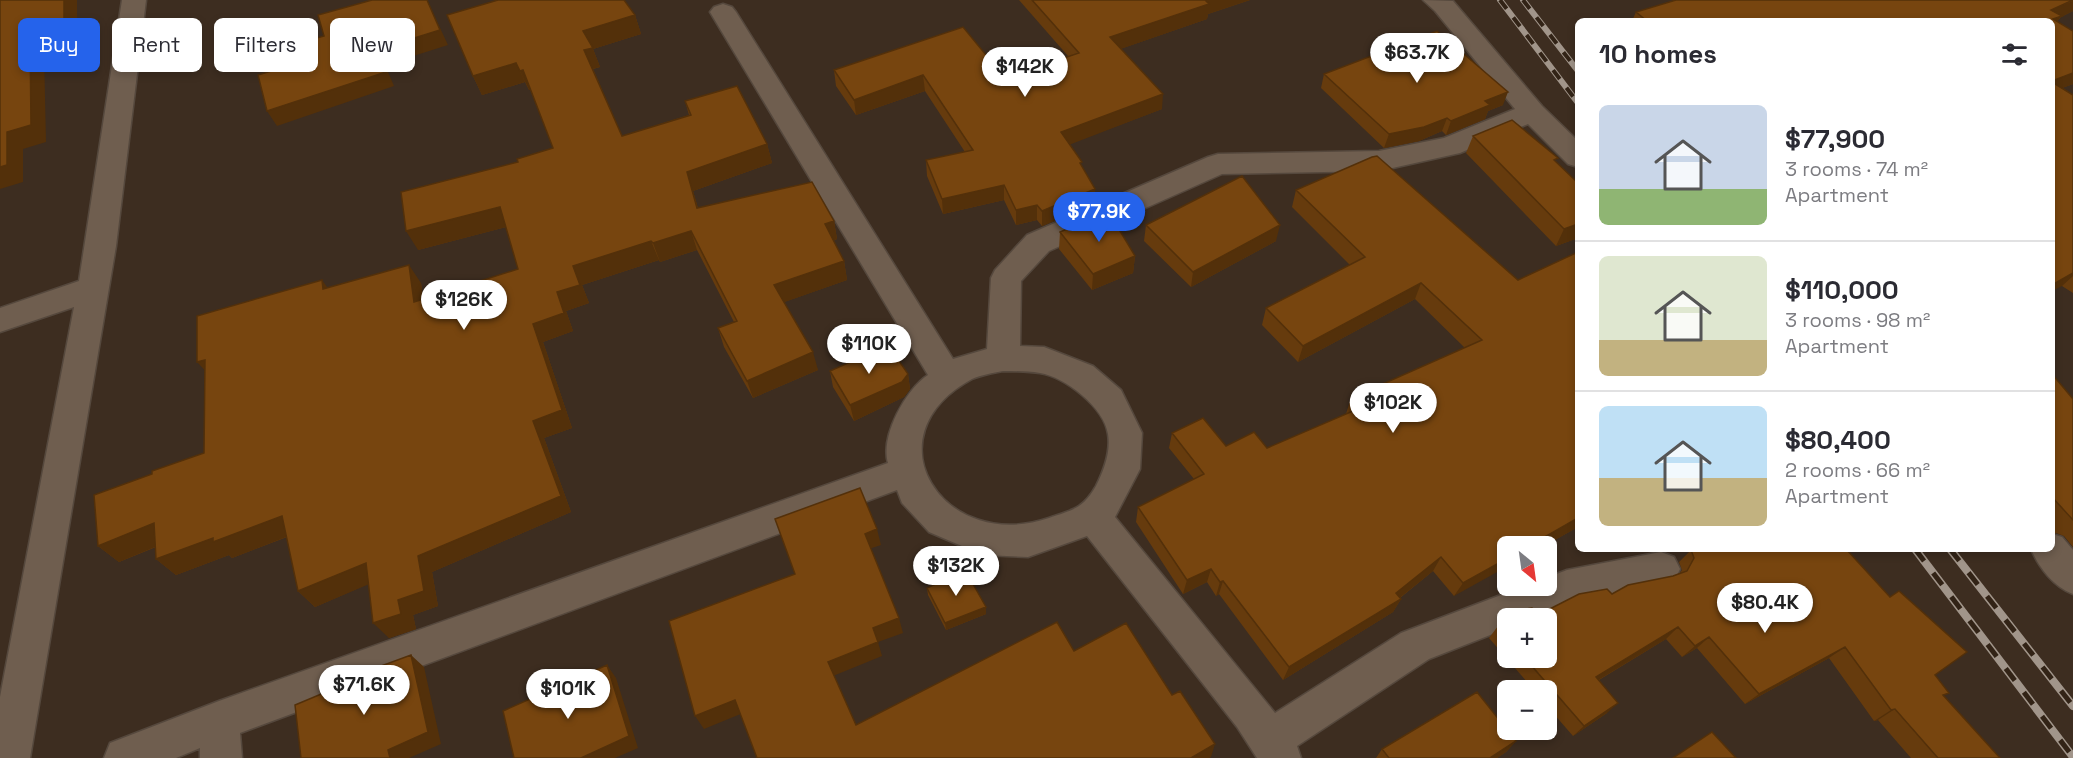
<!DOCTYPE html>
<meta charset="utf-8">
<style>
:root{--surface:#fff;--page:#f2f2f3;--text:#2b2b33;--muted:#7c7c81;--line:#e1e1e2;--accent:#2563eb}
body{margin:0;font-family:"Space Grotesk",sans-serif;background:var(--page);color:var(--text);height:100vh;display:flex;flex-direction:column;font-size:22px;white-space:nowrap}
*{box-sizing:border-box;margin:0}
p{font-size:20px;color:var(--muted)}
.icon{flex:none;width:33px;height:33px;fill:none;stroke:currentColor;stroke-width:2;stroke-linecap:round;stroke-linejoin:round}
.map{position:relative;flex:1;overflow:hidden}
.panel{position:absolute;left:1575px;top:18px;width:480px;height:534px;display:flex;flex-direction:column;background:var(--surface);border-radius:9px;box-shadow:0 3px 9px #0003}
.panel>*{flex:none}
.guide{position:absolute;left:18px;top:18px;width:570px;height:54px;display:flex;gap:12px}
.needle{width:39px;rotate:151deg}
.buttons{position:absolute;left:1497px;top:536px;display:grid;gap:12px}
.buttons a{display:grid;place-items:center;width:60px;height:60px;border-radius:9px;background:var(--surface);box-shadow:0 3px 9px #0003;font-size:30px}
.price{position:absolute;translate:-50% -51px;padding:0 14px;border-radius:21px;background:#fff;color:#222;font-size:20px;line-height:39px;filter:drop-shadow(0 2px 3px #0008)}
.price::after{content:'';position:absolute;left:50%;top:36px;width:18px;height:14px;margin-left:-9px;background:inherit;clip-path:polygon(0 0,100% 0,50% 100%)}
.price.active{background:var(--accent);color:#fff}
ul{padding:0;list-style:none}
li{display:flex;align-items:center;gap:18px;height:150px;padding:0 24px}
li+li{border-top:2px solid var(--line)}
li span{display:grid;place-items:center;flex:none;width:168px;height:120px;border-radius:9px;color:#555}
li>.icon{margin-inline-start:auto}
span .icon{width:72px;height:72px;fill:#fffc;stroke-width:1}
li b{font-size:26px}
h2{display:flex;justify-content:space-between;align-items:center;height:72px;padding:0 24px;font-size:26px}
.pill{padding:0 21px;border-radius:9px;background:var(--surface);box-shadow:0 3px 9px #0003;font-size:21px;line-height:54px}
.pill.active{background:var(--accent);color:#fff}
.map>svg:first-child{display:block}
.lines{fill:none;stroke-linecap:round;stroke-linejoin:round}
.minor-casing{stroke:#55483d;stroke-width:3}
.minor{fill:#6f5e4f;fill-rule:evenodd}
.rail-far1-casing{stroke:#a1958a;stroke-width:6}
.rail-casing{stroke:#a1958a;stroke-width:8}
.rail-far1{stroke:#322316;stroke-width:4;stroke-dasharray:11;stroke-linecap:butt}
.rail{stroke:#322316;stroke-width:5;stroke-dasharray:15;stroke-linecap:butt}
.wall{fill:#663b0d}
.shaded-wall{fill:#53300a}
.building{fill:#77450f;stroke:#53300a;stroke-width:1.5}
</style>
<div class="map">
<svg width="2073" height="758" viewBox="0 0 2073 758">
<rect width="100%" height="100%" fill="#3d2d20"/>
<g class="lines">
<g class="minor-casing">
<path id="minor" d="M122,0H146L116,246L30,758H0V697L74,307L0,332V308L79,281Z
M1423,0L1453,1L1542,106L1578,141V167L1568,164L1528,124L1460,153L1379,171L1222,174L1049,251L1021,281L1020,346L1044,347L1093,366L1121,390L1142,433L1140,469L1115,517L1275,713L1401,633L1527,585H1546V578L1567,570L1661,552L1674,557L1680,569L1674,581L1661,586L1568,604L1532,618H1508V628L1429,659L1297,746L1301,758H1257L1237,727L1087,536L1028,557L983,555L929,532L902,503L897,490L240,733L242,758H200V748L176,758H104L110,743L219,701L888,463C880,436 906,389 928,375L710,12L714,7L723,4L732,7L736,12L953,359L987,349L991,278L995,270L1027,235L1208,157L1218,154L1379,151L1444,138L1515,109L1435,11ZM1003,371C1015,371 1028,371 1040,373C1065,377 1104,407 1108,434C1111,452 1104,470 1096,486C1083,509 1072,510 1049,518C943,554 867,436 972,379C981,375 993,373 1003,371Z
M2052,534L2062,537L2073,550V594C2054,587 2039,568 2031,549H2052Z"/>
</g>
<use href="#minor" class="minor"/>
<g class="rail-far1-casing">
<path id="rail-far1" d="M1500,0L1578,103
M1523,0L1578,71"/>
</g>
<g class="rail-casing">
<path id="rail" d="M1915,549L2073,757
M1950,549L2073,706"/>
</g>
<use href="#rail-far1" class="rail-far1"/>
<use href="#rail" class="rail"/>
</g>
<path class="wall" d="M1019,0H1250L1208,14L1207,19L1120,49L1162,109L1069,144L1095,189L1094,204L1042,226L1037,220L1016,225L1004,200L943,214L927,176L926,160L965,152L925,91L856,115L836,86L834,70L1005,78L1068,56Z
M2073,0V11L2061,17L2057,21L2073,84L2062,88L2073,95V293L2062,286L2052,21H1632L1636,12Z
M635,15L641,34L593,49L600,67L593,69L622,136L689,115L685,101L767,144L772,163L693,191L698,208L834,221L837,239L833,241L844,261L847,280L784,302L818,370L753,398L724,347L718,328L734,322L697,250L660,262L659,260L582,285L589,303L566,311L573,331L543,342L572,428L544,438L571,512L432,572L438,606L413,615L416,629L389,638L368,584L315,607L298,591L287,537L232,558L229,555L176,575L156,559V547L119,562L98,546L152,474L204,453L328,287L421,283L423,299L518,269L506,227L418,250L518,162L553,148L531,89L529,90L525,82L482,95L473,76Z
M1324,74L1503,105L1488,111L1485,119L1446,135L1442,131L1419,141L1384,148L1321,88Z
M1473,136L1556,162L1578,238L1556,246L1466,153Z
M1296,190L1518,280L1578,527L1544,546H1508L1454,596L1433,571L1400,598L1401,599L1393,612L1283,680L1219,594L1216,596L1207,582L1183,594L1136,522L1138,507L1194,479L1169,448L1172,433L1226,446L1267,448L1346,414L1351,398L1465,348L1415,299L1298,362L1262,325L1266,308L1350,265L1292,207Z
M1146,225L1276,241L1191,287L1144,241Z
M1060,232L1135,256L1133,273L1092,290L1059,249Z
M830,371L908,374L910,389L904,397L854,421L833,387Z
M2052,374L2073,399V547L2064,536L2056,533L2052,536Z
M1692,549L1935,675L1944,696L2000,758H1911L1878,720L1874,721L1829,658L1745,704L1697,648L1682,657L1666,639L1599,680L1607,713L1573,736L1546,705V690H1534L1489,638L1498,626L1508,622V657H1546V618H1513L1519,610L1538,615L1673,576L1680,573L1682,570L1679,562Z
M927,588L986,614L946,630L928,595Z
M1516,741L1506,752L1497,758H1376L1382,749Z"/>
<path class="shaded-wall" d="M64,0H77V39L49,46V50L44,52L46,142L23,149V182L0,189V167L7,132L30,34Z
M427,0L448,45L385,65L394,86L277,126L267,111L376,50Z
M1205,0H1250L1208,14L1207,19L1109,53L1110,37Z
M2073,1V11L2061,17L2052,27L2051,10Z
M635,15L641,34L593,49L600,67L592,69L584,50L583,31Z
M516,63L525,82L482,95L473,76Z
M523,70L531,89L529,90L520,71Z
M2073,73V84L2052,92V81Z
M923,75L925,91L856,115L854,100Z
M1508,92L1503,105L1488,111L1485,119L1446,135L1451,121L1485,101Z
M1163,94L1162,109L1061,148V132Z
M1447,118L1442,131L1419,141L1384,148L1389,134Z
M767,144L772,163L693,191L703,227L687,172Z
M1004,185V200L943,214L942,199Z
M1095,189L1094,204L1042,226V211Z
M1037,205V220L1016,225V210Z
M500,207L510,226L418,250L406,231Z
M834,221L837,239L828,243L825,224Z
M1578,224V238L1556,246L1564,229Z
M1280,225L1276,241L1191,287L1193,272Z
M691,231L697,250L660,262L653,243Z
M651,241L659,260L582,285L589,303L566,311L573,331L543,342L572,428L544,438L571,512L432,572L438,606L413,615L416,629L389,638L373,623L398,600L418,556L533,421V324L557,292L573,266Z
M1135,256L1133,273L1092,290L1093,274Z
M844,261L847,280L779,304L774,285Z
M409,265L421,283L426,320L414,302Z
M2073,273V276L2062,286L2052,291V285Z
M322,280L335,298L323,289Z
M1421,283L1415,299L1298,362L1303,346Z
M813,352L818,370L753,398L747,381Z
M205,360L214,380L197,362Z
M908,374L910,389L904,397L854,421L850,405Z
M282,516L299,532L232,558L229,555L176,575L156,559L213,538Z
M1578,518V527L1544,546H1529Z
M154,523L174,539L119,562L98,546Z
M877,529L881,545L869,549L865,534Z
M1441,557L1433,571L1392,604L1401,599L1393,612L1283,680L1289,667L1396,593Z
M1508,558V566L1454,596L1463,583Z
M366,563L381,579L315,607L298,591Z
M1211,569L1207,582L1183,594L1187,580Z
M1223,581L1219,594L1216,596L1220,582Z
M986,607V614L946,630L945,623Z
M899,618L903,633L878,642L882,656L833,676L828,662L873,628Z
M1678,627L1666,639L1585,688L1596,677Z
M1709,637L1697,648L1682,657L1695,646Z
M1845,647L1829,658L1745,704L1759,694Z
M411,655L424,667L441,744L409,758H390L388,750Z
M607,665L616,678L638,748L615,758H581Z
M735,700L743,713L704,729L695,716Z
M1618,703L1607,713L1573,736L1584,726Z
M1895,709L1878,720L1874,721L1891,710Z
M1516,741L1506,752L1497,758H1490Z
M1215,744L1211,757L1209,758H1191Z"/>
<path class="building" d="M0,0H64V21L34,29L35,33L30,34L31,125L7,132V165L0,167Z
M372,0H427L440,30L376,50L386,72L267,111L258,75L311,59L306,41L324,36L318,15Z
M498,0H624L635,15L583,31L593,48L584,50L622,136L691,115L685,101L737,86L767,144L687,172L697,208L812,182L834,221L825,224L844,261L774,285L813,352L747,381L718,328L737,321L691,231L653,243L651,241L573,266L580,285L557,292L564,313L533,324L562,410L533,421L561,496L418,556L424,591L398,600L401,614L373,623L366,563L298,591L282,516L213,542V538L156,559L154,523L98,546L94,495L152,474V471L204,453L205,360L197,362V316L322,280L323,289L409,265L414,302L518,269L500,207L406,231L401,192L518,162L517,159L553,148L523,70L520,71L516,63L473,76L447,15Z
M1032,0H1205L1209,4L1110,37L1163,94L1061,132L1082,162L1080,163L1095,189L1042,211L1037,205L1016,210L1004,185L942,199L926,160L973,150L923,75L854,100L834,70L963,27L1005,78L1079,53Z
M1676,0H2073L2051,10L2062,16L2053,19L2073,31V73L2052,81V21H1647L1636,12Z
M1437,31L1508,92L1485,101L1490,105L1451,121L1447,118L1424,127L1389,134L1324,74Z
M2052,82L2073,95V273L2052,285Z
M1512,120L1558,158L1554,160L1578,183V224L1564,229L1473,136Z
M1377,156L1518,280L1578,252V518L1529,546H1508V558L1463,583L1441,557L1396,593L1401,599L1289,667L1223,581L1220,582L1211,569L1187,580L1138,507L1204,474L1172,433L1203,418L1226,446L1254,432L1267,448L1360,408L1351,398L1482,340L1421,283L1303,346L1266,308L1365,257L1296,190L1372,157Z
M1242,176L1280,225L1193,272L1146,225Z
M1108,211L1135,256L1093,274L1060,232Z
M888,345L908,374L902,382L850,405L830,371Z
M2052,374L2073,399V520L2052,497Z
M860,488L877,529L865,534L899,618L873,628L878,642L828,662L856,725L1057,622L1074,651L1126,623L1172,695L1180,691L1215,744L1191,758H757L735,700L695,716L669,621L795,574L775,519Z
M1692,549H1846L1890,597L1899,591L1967,652L1935,675L1949,693L1943,695L2000,758H1938L1895,709L1891,710L1845,647L1759,694L1709,637L1695,646L1678,627L1596,677L1618,703L1584,726L1524,657H1546V618H1518L1519,610L1532,608L1538,615L1579,594L1607,589L1612,594L1628,585L1673,576L1687,571L1694,558L1691,550Z
M965,570L986,607L945,623L927,588Z
M1508,622V637L1498,626Z
M411,655L428,732L388,750L390,758H301L295,705L381,669V666Z
M607,665L629,736L581,758H514L503,711Z
M1477,692L1516,741L1490,758H1389L1382,749Z
M1712,732L1736,758H1673Z"/>
</svg>
<div class="buttons">
<a><svg class="needle" viewBox="-14 -14 28 28"><path d="M0-13l5 13h-10z" fill="#e53935"/><path d="M0 13l5-13h-10z" fill="#7c7c81"/></svg></a>
<a>+</a>
<a>−</a>
</div>
<b class="price" style="left:1417px;top:84px">$63.7K</b>
<b class="price" style="left:1025px;top:98px">$142K</b>
<b class="price active" style="left:1099px;top:243px">$77.9K</b>
<b class="price" style="left:464px;top:331px">$126K</b>
<b class="price" style="left:869px;top:375px">$110K</b>
<b class="price" style="left:1393px;top:434px">$102K</b>
<b class="price" style="left:956px;top:597px">$132K</b>
<b class="price" style="left:1765px;top:634px">$80.4K</b>
<b class="price" style="left:364px;top:716px">$71.6K</b>
<b class="price" style="left:568px;top:720px">$101K</b>
<div class="guide">
<a class="pill active">Buy</a>
<a class="pill">Rent</a>
<a class="pill">Filters</a>
<a class="pill">New</a>
</div>
<section class="panel">
<h2>10 homes<svg class="icon" aria-label="filters" viewBox="0 0 24 24"><path d="M4 7h16M4 17h16"/><circle cx="9" cy="7" r="2"/><circle cx="15" cy="17" r="2"/></svg></h2>
<ul>
<li><span style="background:linear-gradient(#c9d6e8 70%,#8fb573 0)"><svg class="icon" aria-label="home" viewBox="0 0 24 24"><path d="M3 11l9-7 9 7M6 9v11h12V9"/></svg></span><div><b>$77,900</b><p>3 rooms · 74 m²</p><p>Apartment</p></div></li>
<li><span style="background:linear-gradient(#dfe7d0 70%,#c2b280 0)"><svg class="icon" aria-label="home" viewBox="0 0 24 24"><path d="M3 11l9-7 9 7M6 9v11h12V9"/></svg></span><div><b>$110,000</b><p>3 rooms · 98 m²</p><p>Apartment</p></div></li>
<li><span style="background:linear-gradient(#bfe0f5 60%,#c2b280 0)"><svg class="icon" aria-label="home" viewBox="0 0 24 24"><path d="M3 11l9-7 9 7M6 9v11h12V9"/></svg></span><div><b>$80,400</b><p>2 rooms · 66 m²</p><p>Apartment</p></div></li>
</ul>
</section>
</div>
